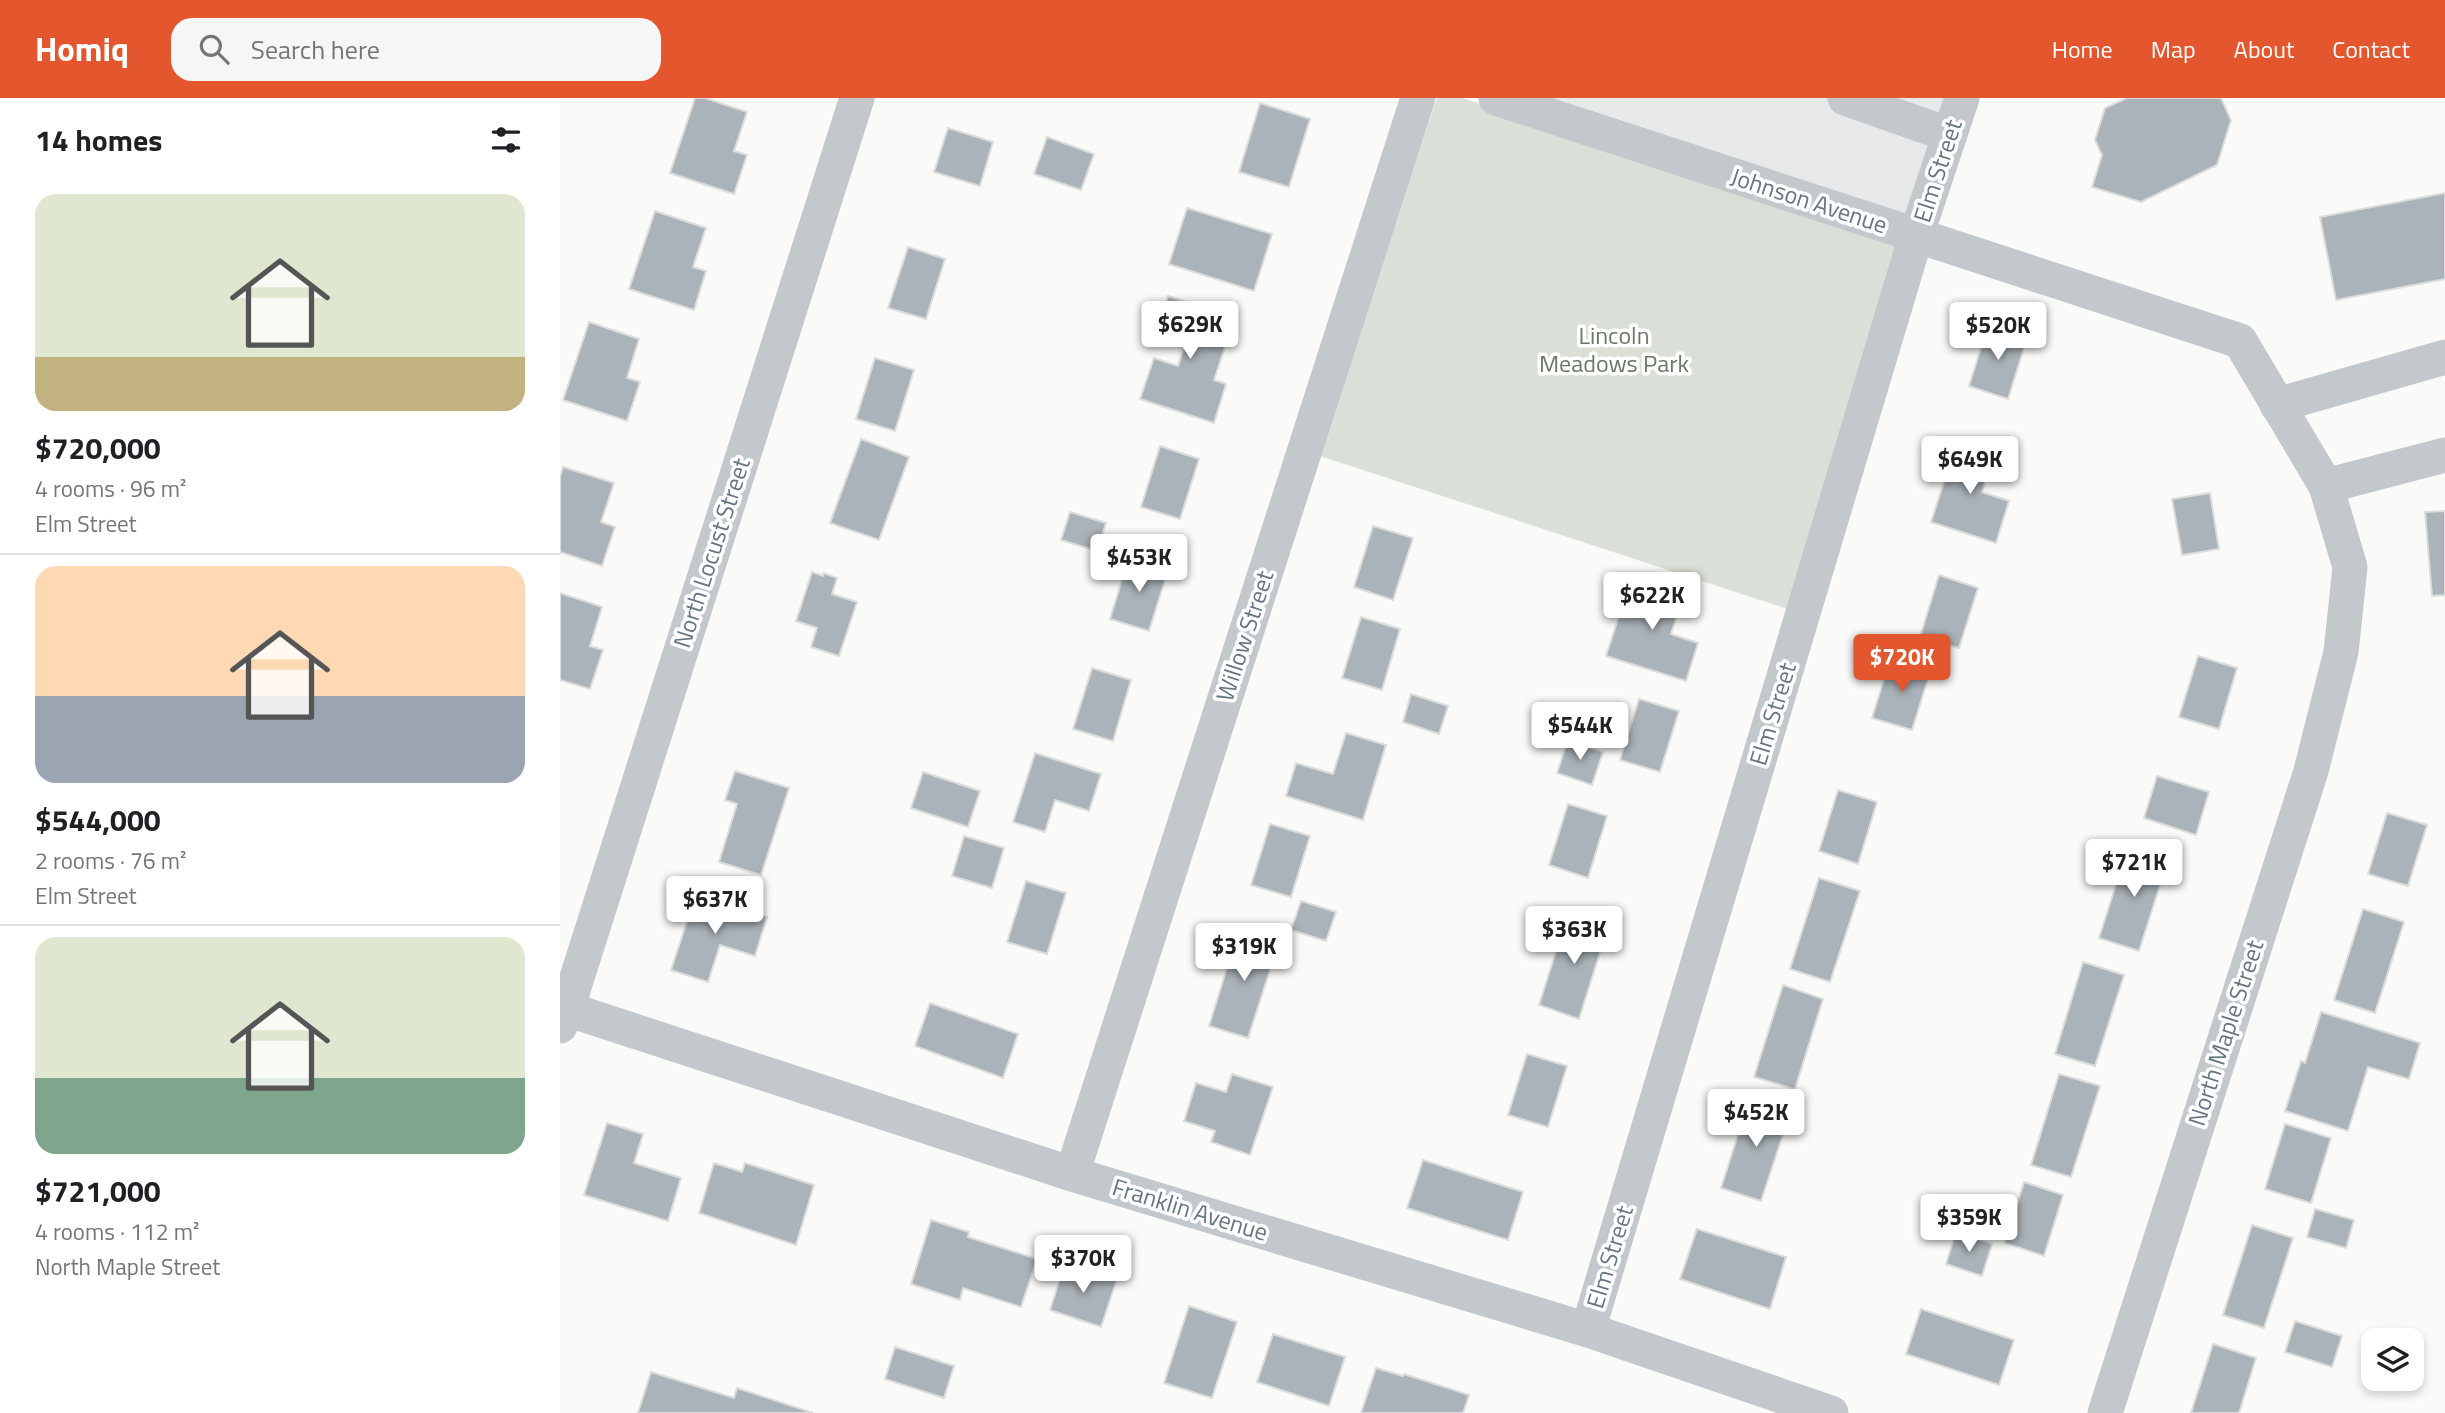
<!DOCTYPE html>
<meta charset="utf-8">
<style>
:root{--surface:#fff;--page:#f6f6f6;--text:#202124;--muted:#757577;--line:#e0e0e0;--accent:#e4572e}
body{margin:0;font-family:"Titillium Web",sans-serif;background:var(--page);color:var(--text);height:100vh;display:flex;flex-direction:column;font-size:26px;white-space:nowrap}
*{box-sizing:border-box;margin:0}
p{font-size:23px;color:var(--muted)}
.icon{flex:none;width:38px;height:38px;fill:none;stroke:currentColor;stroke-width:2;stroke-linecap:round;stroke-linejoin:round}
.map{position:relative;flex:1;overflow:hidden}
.sheet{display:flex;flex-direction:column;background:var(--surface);width:560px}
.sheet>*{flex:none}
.controls{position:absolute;left:1801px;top:1230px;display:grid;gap:14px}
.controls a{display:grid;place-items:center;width:63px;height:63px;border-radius:14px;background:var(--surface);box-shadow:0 4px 10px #0003;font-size:35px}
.price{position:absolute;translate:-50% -60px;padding:0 16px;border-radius:7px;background:#fff;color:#222;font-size:23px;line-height:46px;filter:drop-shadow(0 2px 4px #0008)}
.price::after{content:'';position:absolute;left:50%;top:42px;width:21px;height:16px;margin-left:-10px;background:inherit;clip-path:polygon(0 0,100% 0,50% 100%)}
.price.current{background:var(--accent);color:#fff}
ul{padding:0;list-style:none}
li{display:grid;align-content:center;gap:14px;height:371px;padding:0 35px}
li+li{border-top:2px solid var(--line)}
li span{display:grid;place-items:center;height:217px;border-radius:21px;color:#555}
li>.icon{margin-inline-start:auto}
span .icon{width:126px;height:126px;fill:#fffc;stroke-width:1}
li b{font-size:30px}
h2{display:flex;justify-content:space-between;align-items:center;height:84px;padding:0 35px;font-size:30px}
header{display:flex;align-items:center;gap:42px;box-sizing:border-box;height:98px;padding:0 35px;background:var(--accent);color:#fff}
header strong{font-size:33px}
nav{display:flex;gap:38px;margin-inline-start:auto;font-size:24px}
.search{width:490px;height:63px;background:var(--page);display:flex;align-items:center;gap:18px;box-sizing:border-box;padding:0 24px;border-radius:21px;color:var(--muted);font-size:26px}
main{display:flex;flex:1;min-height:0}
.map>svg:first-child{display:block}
.built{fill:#e8e9e9}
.green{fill:#dadfd7}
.building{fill:#aab3b9;stroke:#dcdcda;stroke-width:2}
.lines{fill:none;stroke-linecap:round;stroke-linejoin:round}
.minor{stroke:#c3c8cc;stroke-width:35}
.labels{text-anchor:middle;stroke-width:7;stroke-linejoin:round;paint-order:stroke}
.street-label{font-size:24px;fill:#657683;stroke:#fff}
.park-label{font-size:24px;fill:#687a64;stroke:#fff}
</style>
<header>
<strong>Homiq</strong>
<div class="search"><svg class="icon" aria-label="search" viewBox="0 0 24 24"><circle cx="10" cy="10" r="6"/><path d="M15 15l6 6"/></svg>Search here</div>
<nav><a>Home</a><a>Map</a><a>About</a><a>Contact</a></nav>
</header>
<main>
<section class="sheet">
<h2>14 homes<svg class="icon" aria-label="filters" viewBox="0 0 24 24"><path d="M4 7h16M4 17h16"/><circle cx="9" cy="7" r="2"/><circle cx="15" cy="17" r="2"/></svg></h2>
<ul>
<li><span style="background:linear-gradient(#dfe7d0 75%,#c2b280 0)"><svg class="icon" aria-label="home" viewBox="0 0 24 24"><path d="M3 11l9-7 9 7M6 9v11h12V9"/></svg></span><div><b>$720,000</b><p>4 rooms · 96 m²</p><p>Elm Street</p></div></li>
<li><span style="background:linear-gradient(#ffd9b3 60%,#9aa5b1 0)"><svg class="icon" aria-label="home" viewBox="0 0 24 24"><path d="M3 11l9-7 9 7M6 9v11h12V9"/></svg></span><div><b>$544,000</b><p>2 rooms · 76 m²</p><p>Elm Street</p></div></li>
<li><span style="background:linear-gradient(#dfe7d0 65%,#7fa58c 0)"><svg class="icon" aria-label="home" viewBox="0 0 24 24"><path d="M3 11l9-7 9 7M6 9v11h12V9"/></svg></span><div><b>$721,000</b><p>4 rooms · 112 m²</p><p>North Maple Street</p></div></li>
</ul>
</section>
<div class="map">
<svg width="1885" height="1315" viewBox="0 0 1885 1315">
<rect width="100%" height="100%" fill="#fafaf8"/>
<path class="built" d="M972,0H1389L1351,124Z"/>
<path class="green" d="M877,0H902L1347,145L1228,511L760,358Z"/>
<path class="building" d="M135,0H145L187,14L174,53L187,57L174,96L110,75Z
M1567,0H1661L1671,22L1657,67L1581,104L1532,89L1542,57L1535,42L1545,10Z
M700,5L750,21L729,89L679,74Z
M388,30L433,44L420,88L374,74Z
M487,39L534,56L521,92L474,76Z
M1885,95V181L1776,202L1760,119Z
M627,110L712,136L694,193L609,166Z
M95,113L146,130L133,169L146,173L134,212L69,191Z
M348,149L385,161L366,221L328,210Z
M608,198L675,219L654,282L666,286L654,325L580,301L594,260L618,268L625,247L595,238Z
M29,224L79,241L67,280L80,284L67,323L3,302Z
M1428,228L1467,240L1448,301L1409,288Z
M315,260L354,272L335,333L296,321Z
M301,341L349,359L319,442L270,425Z
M1397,344L1434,356L1422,394L1449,403L1436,445L1371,424Z
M600,348L639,361L620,421L581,409Z
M3,369L54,385L41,424L55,429L42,468L0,454V379Z
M1650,395L1659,451L1622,457L1612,401Z
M1885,413V497L1872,498L1865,414Z
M510,414L546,425L537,453L501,442Z
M813,428L853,440L833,502L794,489Z
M569,459L608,472L589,533L550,521Z
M252,474L263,478L264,475L277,480L272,496L297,504L279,558L251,549L257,530L236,523Z
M1379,477L1418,490L1399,550L1360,539Z
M1071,481L1123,498L1111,536L1138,545L1126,583L1046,558Z
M0,495L42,509L30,548L43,552L30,591L0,582Z
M801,519L840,531L822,592L782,580Z
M1638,558L1677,570L1659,631L1619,619Z
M1331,559L1371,571L1352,632L1312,620Z
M532,570L571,582L553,643L513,631Z
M851,596L888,608L879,636L843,624Z
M1079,601L1119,613L1100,674L1060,662Z
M786,635L826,647L803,722L726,698L736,665L773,676Z
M1008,642L1043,654L1032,687L997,675Z
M475,655L541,676L529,713L495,702L485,734L453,724Z
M175,673L229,690L201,777L159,764L177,706L165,702Z
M363,674L420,693L408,729L351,710Z
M1597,678L1649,694L1636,737L1584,720Z
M1278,692L1317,704L1298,766L1259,753Z
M1008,706L1047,718L1028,780L989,767Z
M1827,715L1867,727L1848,788L1808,776Z
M710,726L750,738L731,799L691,787Z
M404,738L444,750L432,790L392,778Z
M1568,749L1608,762L1579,853L1539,840Z
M1259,780L1300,793L1270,884L1230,871Z
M466,783L506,795L487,856L447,844Z
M136,796L207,819L195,858L160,847L148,884L111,872Z
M741,803L776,814L766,843L731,832Z
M1803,811L1844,824L1815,915L1774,902Z
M1008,816L1048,829L1019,921L979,907Z
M679,831L719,844L688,940L649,928Z
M1523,864L1564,877L1535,968L1495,956Z
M1223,887L1263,901L1235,991L1194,979Z
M370,905L458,936L443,980L355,948Z
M1761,914L1860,945L1849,981L1808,969L1788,1033L1725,1013L1741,963L1745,965Z
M967,956L1007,968L988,1029L948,1017Z
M672,976L713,989L690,1057L651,1044L655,1033L624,1023L636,985L666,994Z
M1499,976L1540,988L1511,1079L1471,1067Z
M1190,999L1231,1012L1201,1103L1161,1090Z
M47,1025L83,1036L74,1065L121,1080L108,1123L24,1097Z
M1725,1026L1771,1040L1751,1105L1705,1091Z
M863,1062L963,1094L948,1142L847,1110Z
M154,1065L182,1074L185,1065L254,1087L236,1147L139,1115Z
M1464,1084L1503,1097L1484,1158L1445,1145Z
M1755,1111L1794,1122L1786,1150L1747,1139Z
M371,1122L409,1134L408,1139L477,1161L461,1209L403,1190L400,1202L351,1186Z
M1692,1127L1733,1140L1704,1230L1663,1217Z
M1137,1131L1226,1159L1210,1211L1120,1181Z
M1396,1134L1432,1146L1422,1178L1386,1166Z
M505,1165L557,1181L541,1229L490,1212Z
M629,1208L677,1224L652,1300L604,1285Z
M1361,1211L1454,1242L1439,1287L1346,1256Z
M1735,1223L1782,1238L1772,1269L1725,1254Z
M713,1236L785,1259L769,1308L697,1284Z
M1653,1246L1696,1260L1679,1315H1631Z
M335,1249L394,1268L384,1300L325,1281Z
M816,1270L843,1278L844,1276L909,1297L903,1315H801Z
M91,1274L174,1300L177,1290L253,1315H78Z"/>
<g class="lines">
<path class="minor" d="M936,0L1680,243L1766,388L1790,469L1781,554L1751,673L1545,1315
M1285,0L1390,37
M1717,307L1885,259
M1766,388L1885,357
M7,911L297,0
M0,928L7,911L512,1076L1028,1232L1271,1315
M512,1076L858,0
M1028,1232L1356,138L1402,0"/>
</g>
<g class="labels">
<g class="street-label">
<text transform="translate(1378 73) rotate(-72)" y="8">Elm Street</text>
<text transform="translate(1249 103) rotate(18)" y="8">Johnson Avenue</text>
<text transform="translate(152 455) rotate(-72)" y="8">North Locust Street</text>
<text transform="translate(685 538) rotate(-72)" y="8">Willow Street</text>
<text transform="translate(1213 616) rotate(-73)" y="8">Elm Street</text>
<text transform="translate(1666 935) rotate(-72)" y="8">North Maple Street</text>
<text transform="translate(630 1112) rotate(17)" y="8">Franklin Avenue</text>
<text transform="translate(1050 1159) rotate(-73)" y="8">Elm Street</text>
</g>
<g class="park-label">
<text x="1054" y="246">Lincoln<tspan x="1054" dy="28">Meadows Park</tspan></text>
</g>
</g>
</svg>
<div class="controls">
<a><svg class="icon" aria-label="layers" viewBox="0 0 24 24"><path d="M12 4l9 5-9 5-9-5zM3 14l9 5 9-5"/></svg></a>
</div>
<b class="price" style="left:630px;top:263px">$629K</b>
<b class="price" style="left:1438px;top:264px">$520K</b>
<b class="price" style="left:1410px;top:398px">$649K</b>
<b class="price" style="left:579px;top:496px">$453K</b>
<b class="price" style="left:1092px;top:534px">$622K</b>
<b class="price current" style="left:1342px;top:596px">$720K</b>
<b class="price" style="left:1020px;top:664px">$544K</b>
<b class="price" style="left:1574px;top:801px">$721K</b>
<b class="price" style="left:155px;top:838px">$637K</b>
<b class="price" style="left:1014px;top:868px">$363K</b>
<b class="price" style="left:684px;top:885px">$319K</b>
<b class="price" style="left:1196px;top:1051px">$452K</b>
<b class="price" style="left:1409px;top:1156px">$359K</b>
<b class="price" style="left:523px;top:1197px">$370K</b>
</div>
</main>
